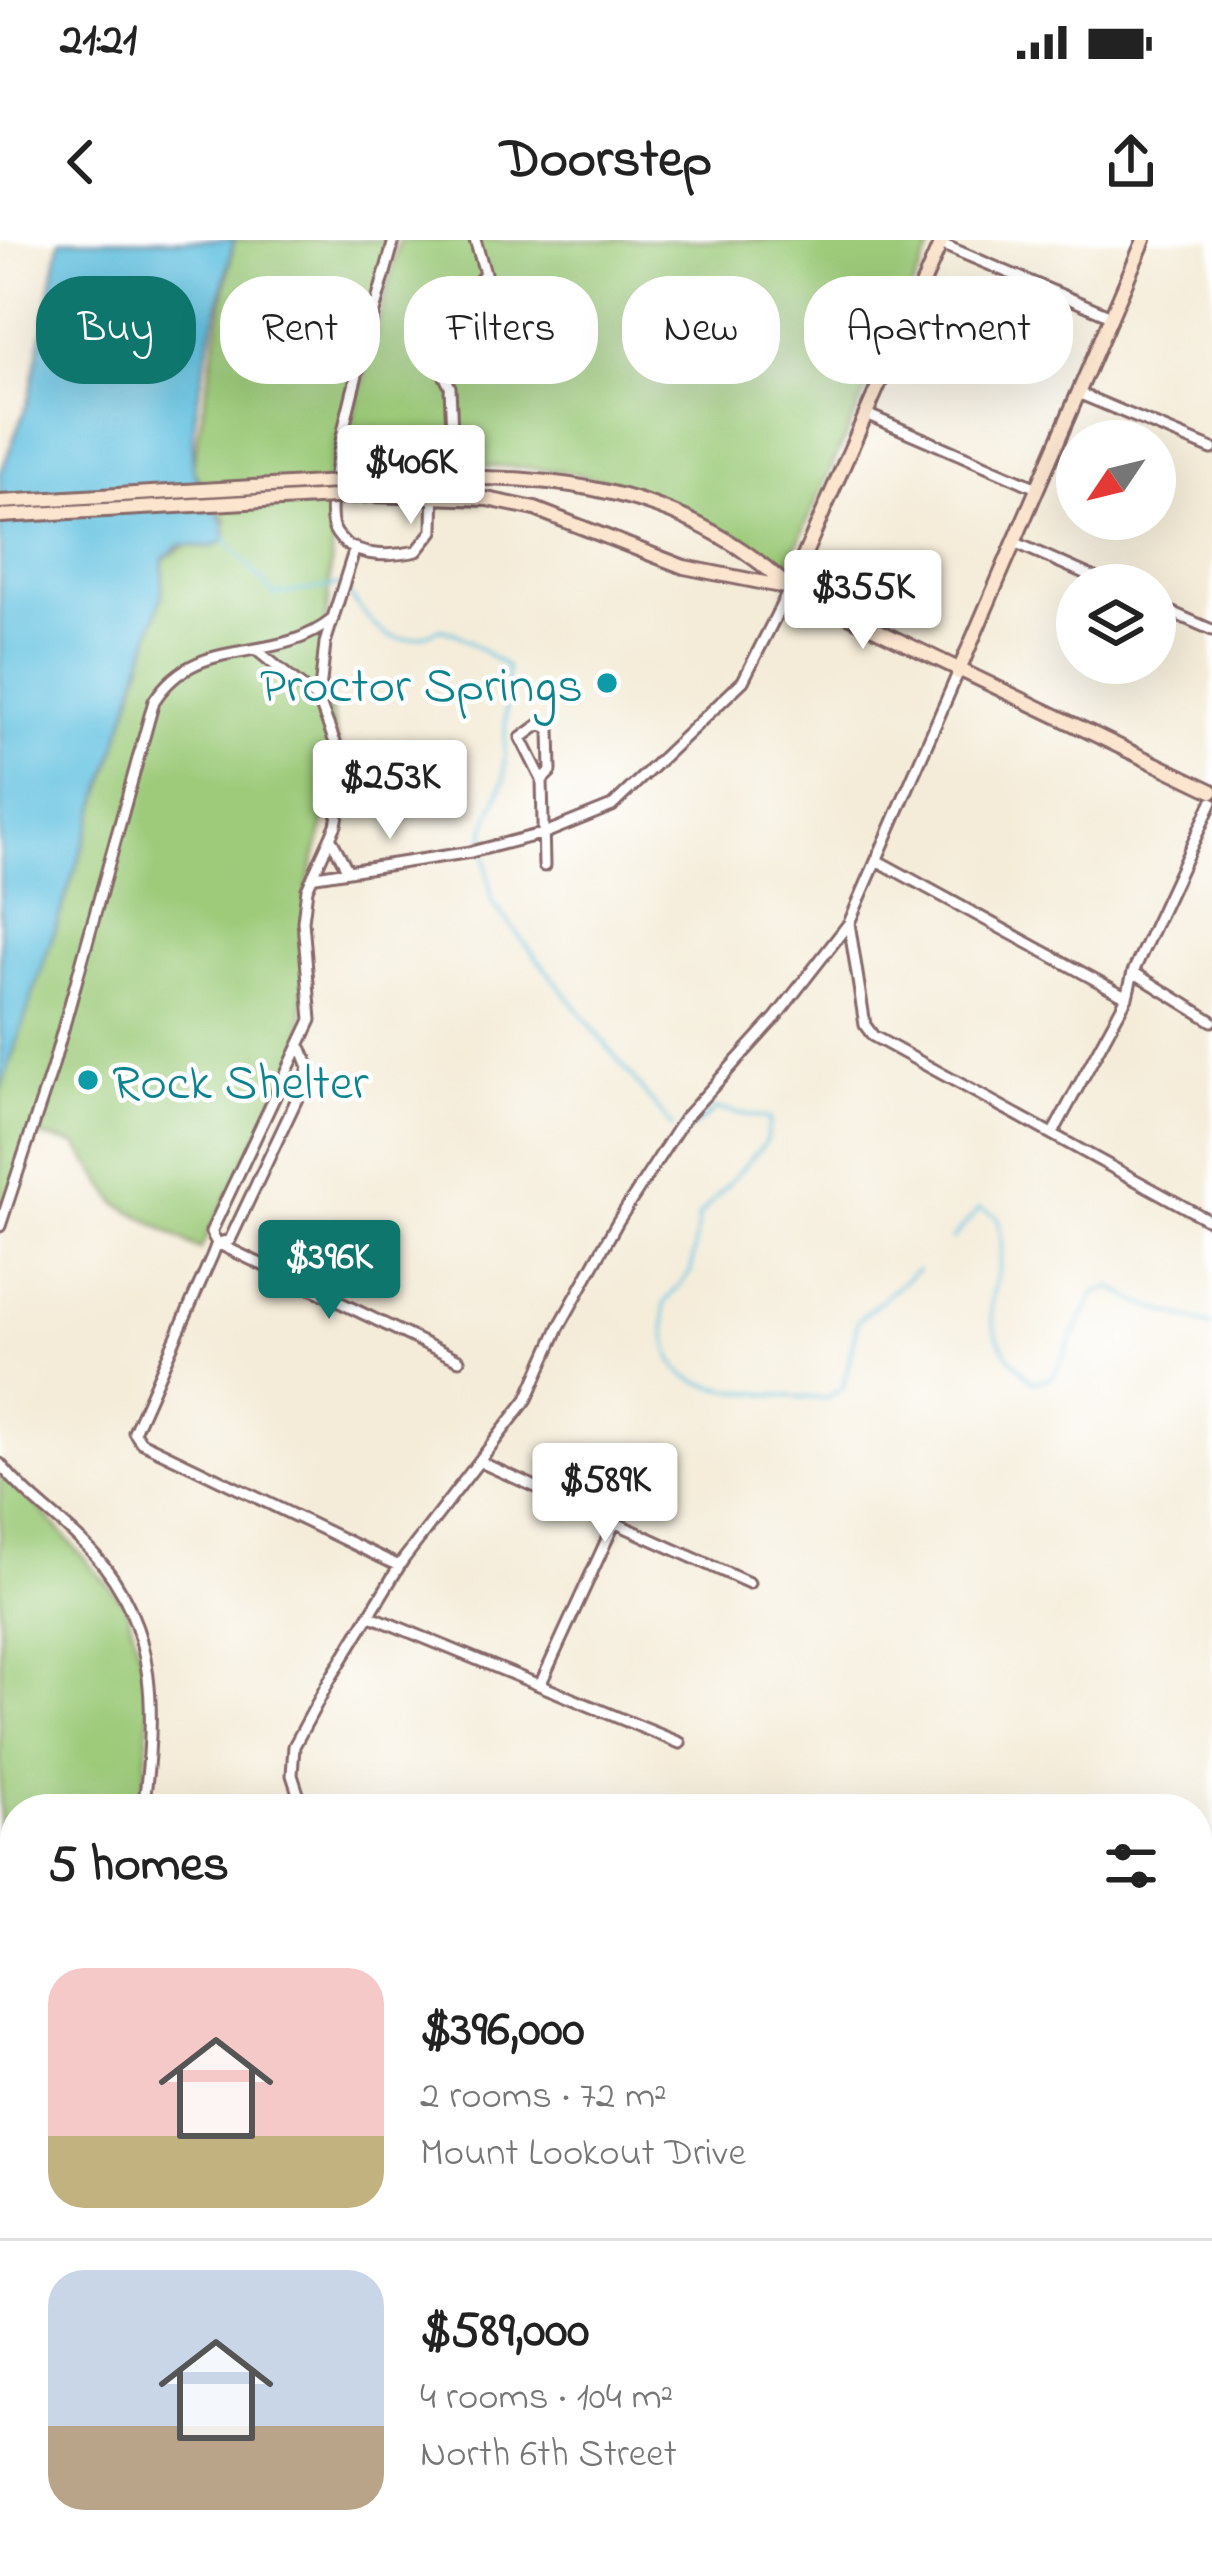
<!DOCTYPE html>
<meta charset="utf-8">
<style>
:root{--surface:#fff;--page:#f2f2f2;--text:#222;--muted:#767676;--line:#e0e0e0;--accent:#0f766e}
body{margin:0;font-family:"Indie Flower",sans-serif;background:var(--page);color:var(--text);height:100vh;display:flex;flex-direction:column;font-size:45px;white-space:nowrap}
*{box-sizing:border-box;margin:0}
p{font-size:39px;color:var(--muted)}
.icon{flex:none;width:66px;height:66px;fill:none;stroke:currentColor;stroke-width:2;stroke-linecap:round;stroke-linejoin:round}
.map{position:relative;flex:1;overflow:hidden}
.drawer{position:absolute;left:0px;top:1554px;width:1212px;height:771px;display:flex;flex-direction:column;background:var(--surface);border-radius:48px 48px 0 0;box-shadow:0 12px 48px #0002}
.drawer>*{flex:none}
.guide{position:absolute;left:36px;top:36px;width:1140px;height:108px;display:flex;gap:24px}
.needle{width:78px;rotate:235deg}
.tools{position:absolute;left:1056px;top:180px;display:grid;gap:24px}
.tools a{display:grid;place-items:center;width:120px;height:120px;border-radius:50%;background:var(--surface);box-shadow:0 12px 48px #0002;font-size:60px}
.price{position:absolute;translate:-50% -102px;padding:0 27px;border-radius:12px;background:#fff;color:#222;font-size:39px;line-height:78px;filter:drop-shadow(0 3px 6px #0008)}
.price::after{content:'';position:absolute;left:50%;top:72px;width:36px;height:27px;margin-left:-18px;background:inherit;clip-path:polygon(0 0,100% 0,50% 100%)}
.price.current{background:var(--accent);color:#fff}
ul{padding:0;list-style:none}
li{display:flex;align-items:center;gap:36px;height:300px;padding:0 48px}
li+li{border-top:3px solid var(--line)}
li span{display:grid;place-items:center;flex:none;width:336px;height:240px;border-radius:36px;color:#555}
li>.icon{margin-inline-start:auto}
span .icon{width:144px;height:144px;fill:#fffc;stroke-width:1}
li b{font-size:51px}
h2{display:flex;justify-content:space-between;align-items:center;height:144px;padding:0 48px;font-size:51px}
.tag{padding:0 42px;border-radius:48px;background:var(--surface);box-shadow:0 12px 48px #0002;font-size:42px;line-height:108px}
.tag.current{background:var(--accent);color:#fff}
.status{display:flex;justify-content:space-between;align-items:center;height:84px;padding:0 60px;background:var(--surface);direction:ltr}
.status svg{height:33px;fill:currentColor}
header{display:flex;justify-content:space-between;align-items:center;height:156px;padding:0 48px;background:var(--surface);font-size:54px;font-weight:700}
.map>svg:first-child{display:block}
.green{fill:#9dcb7a;stroke:#747552;stroke-width:3}
.water{fill:#62c1e0;stroke:#567086;stroke-width:3}
.lines{fill:none;stroke-linecap:round;stroke-linejoin:round}
.stream{stroke:#62c1e0;stroke-width:3}
.street-casing{stroke:#866768;stroke-width:15}
.secondary-casing{stroke:#866768;stroke-width:18}
.street{stroke:#fff;stroke-width:9}
.secondary{stroke:#fbe5cf;stroke-width:12}
.secondary-bridge-casing{stroke:#866768;stroke-width:18;stroke-linecap:butt}
.secondary-bridge{stroke:#fbe5cf;stroke-width:12}
.culture-dot{fill:#0f9aa8;stroke:#fff;stroke-width:4.5}
.labels{text-anchor:middle;stroke-width:9;stroke-linejoin:round;paint-order:stroke}
.culture-label{font-size:51px;fill:#0d838f;stroke:#fff;text-anchor:end}
</style>
<div class="status"><b>21:21</b><svg viewBox="0 0 49 12"><path d="M0 12V9h3v3zM5 12V6h3v6zM10 12V3h3v9zM15 12V0h3v12zM26 1h20v11H26zM47 4h2v5h-2z"/></svg></div>
<header><svg class="icon" aria-label="back" viewBox="0 0 24 24"><path d="M15 5l-7 7 7 7"/></svg>Doorstep<svg class="icon" aria-label="share" viewBox="0 0 24 24"><path d="M12 15V3M7 8l5-5 5 5M5 13v7h14v-7"/></svg></header>
<div class="map">
<svg width="1212" height="2324" viewBox="0 0 1212 2324">
<rect width="100%" height="100%" fill="#fff"/>
<filter id="ink" filterUnits="userSpaceOnUse"><feTurbulence type="fractalNoise" baseFrequency=".00833" numOctaves="2"/><feDisplacementMap in="SourceGraphic" scale="24" xChannelSelector="R" yChannelSelector="G"/><feConvolveMatrix kernelMatrix="1 2 1 2 8 2 1 2 1" color-interpolation-filters="sRGB"/></filter>
<filter id="wash" filterUnits="userSpaceOnUse"><feTurbulence type="fractalNoise" baseFrequency=".004" numOctaves="4" result="noise"/><feDisplacementMap in="SourceGraphic" scale="48" xChannelSelector="R" yChannelSelector="G"/><feGaussianBlur stdDeviation="2.7" result="paint"/><feColorMatrix in="noise" values="0 0 0 0 0 0 0 0 0 0 0 0 0 0 0 0 0 1.4 0 .05"/><feComposite in="paint" operator="in"/></filter>
<g filter="url(#wash)">
<rect width="100%" height="100%" fill="#f4ecd8"/>
<path class="green" d="M234,0H394L341,207L340,229L400,0H934L788,325C739,301 690,272 640,252C546,214 437,228 339,233L322,429L341,518L307,649L302,809L200,1010L117,963L76,904L32,894L0,984V851L142,424L163,319L227,282L192,229Z
M0,1224L126,1365L151,1454L142,1569H15V2291L0,2295Z"/>
<path class="water" d="M60,0H234C222,57 188,171 193,224C195,253 228,267 225,300L212,307L180,305L163,319L162,356L115,512L0,852V235L30,156Z"/>
<g class="lines">
<path class="stream" d="M223,297L274,355L340,345
M347,352C377,389 388,414 440,389L457,394L507,427L504,540L485,588V604
M485,613L492,662L672,887
M681,888H692L716,869L770,879L765,903L699,976L691,1031L664,1064C665,1084 665,1112 678,1129C699,1155 791,1155 825,1159L843,1148L858,1080L917,1030
M952,999L980,968L997,977C1019,1044 951,1064 1033,1142L1053,1137L1095,1053L1111,1047L1141,1064L1212,1086"/>
</g>
</g>
<g filter="url(#ink)">
<g class="lines">
<g class="street-casing">
<path id="street" d="M394,0C382,48 317,254 334,289C349,319 389,317 417,311L433,291L434,237
M941,4L1111,76
M1078,153L1212,209
M866,174L1037,248
M460,209L452,192L450,147L422,89L464,60L485,33L475,0
M1014,302L1111,345
M355,308L325,403L319,461L341,518L343,549L336,585L307,649L303,681L311,780L211,992L217,1003L212,1016L134,1192L141,1202L399,1326
M1155,365L1212,390
M259,412L319,461
M542,540L551,531L550,489L540,484L521,498L542,540L544,626
M331,599L348,631
M878,621L1127,757
M316,636L471,612L545,593L612,566L743,441L790,348
M849,683L865,785L873,796L1212,982
M1133,732L1212,781
M1053,893L1127,757L1133,732L1212,562
M0,986L52,829L154,461C199,391 272,428 333,379
M217,1003L459,1120
M218,1003L230,1000L303,846L309,827L302,809
M480,1222L749,1343
M0,1224C31,1262 64,1281 94,1314C159,1385 156,1480 143,1569
M371,1376L680,1503
M541,1443L614,1284
M38,1562L40,1569
M303,1569L292,1535L294,1506L329,1441L403,1320L527,1159L559,1087L618,981L684,879L775,778L849,683L958,433
M1197,2202H1212
M0,2295L15,2291
M377,2310L378,2324
M756,2310L788,2324
M580,2324L591,2310
M1028,2324L1034,2310
M1206,2324L1212,2310"/>
</g>
<g class="secondary-casing">
<path id="secondary" d="M373,240C524,233 665,235 784,343
M370,255L487,259L535,269L684,327L790,348L1212,551
M790,348L942,0
M958,433L1144,0"/>
</g>
<use href="#street" class="street"/>
<use href="#secondary" class="secondary"/>
<g class="secondary-bridge-casing">
<path id="secondary-bridge" d="M0,262L373,240
M0,276L370,255"/>
</g>
<use href="#secondary-bridge" class="secondary-bridge"/>
</g>
</g>
<g class="culture-dot">
<circle cx="607" cy="443" r="12"/>
<circle cx="88" cy="840" r="12"/>
</g>
<g class="labels">
<g class="culture-label">
<text x="583" y="461">Proctor Springs</text>
<text x="112" y="858" text-anchor="start">Rock Shelter</text>
</g>
</g>
</svg>
<div class="tools">
<a><svg class="needle" viewBox="-14 -14 28 28"><path d="M0-13l5 13h-10z" fill="#e53935"/><path d="M0 13l5-13h-10z" fill="#767676"/></svg></a>
<a><svg class="icon" aria-label="layers" viewBox="0 0 24 24"><path d="M12 4l9 5-9 5-9-5zM3 14l9 5 9-5"/></svg></a>
</div>
<b class="price" style="left:411px;top:287px">$406K</b>
<b class="price" style="left:863px;top:412px">$355K</b>
<b class="price" style="left:390px;top:602px">$253K</b>
<b class="price current" style="left:329px;top:1082px">$396K</b>
<b class="price" style="left:605px;top:1305px">$589K</b>
<div class="guide">
<a class="tag current">Buy</a>
<a class="tag">Rent</a>
<a class="tag">Filters</a>
<a class="tag">New</a>
<a class="tag">Apartment</a>
</div>
<section class="drawer">
<h2>5 homes<svg class="icon" aria-label="filters" viewBox="0 0 24 24"><path d="M4 7h16M4 17h16"/><circle cx="9" cy="7" r="2"/><circle cx="15" cy="17" r="2"/></svg></h2>
<ul>
<li><span style="background:linear-gradient(#f6c9c9 70%,#c2b280 0)"><svg class="icon" aria-label="home" viewBox="0 0 24 24"><path d="M3 11l9-7 9 7M6 9v11h12V9"/></svg></span><div><b>$396,000</b><p>2 rooms · 72 m²</p><p>Mount Lookout Drive</p></div></li>
<li><span style="background:linear-gradient(#c9d6e8 65%,#b9a48a 0)"><svg class="icon" aria-label="home" viewBox="0 0 24 24"><path d="M3 11l9-7 9 7M6 9v11h12V9"/></svg></span><div><b>$589,000</b><p>4 rooms · 104 m²</p><p>North 6th Street</p></div></li>
</ul>
</section>
</div>
